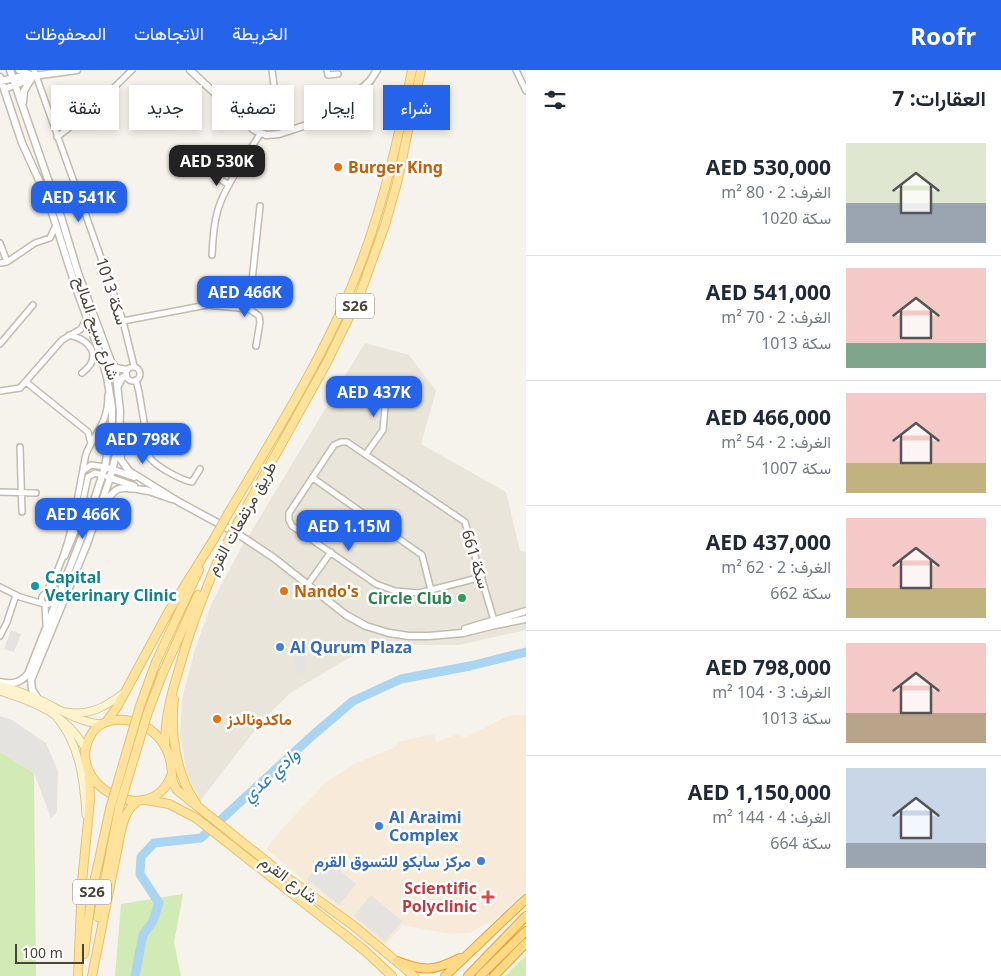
<!DOCTYPE html>
<html lang="ar">
<meta charset="utf-8">
<style>
:root{--surface:#fff;--page:#f6f6f7;--text:#1f2937;--muted:#747a83;--line:#e0e1e3;--accent:#2563eb}
body{margin:0;font-family:"Noto Sans",Vazirmatn,sans-serif;background:var(--page);color:var(--text);direction:rtl;height:100vh;display:flex;flex-direction:column;font-size:19px;white-space:nowrap}
*{box-sizing:border-box;margin:0}
p{font-size:16px;color:var(--muted)}
.icon{flex:none;width:28px;height:28px;fill:none;stroke:currentColor;stroke-width:2;stroke-linecap:round;stroke-linejoin:round}
.map{position:relative;flex:1;overflow:hidden;direction:ltr}
.details{display:flex;flex-direction:column;background:var(--surface);width:475px}
.details>*{flex:none}
.guide{position:absolute;left:15px;top:15px;width:435px;height:45px;direction:rtl;display:flex;gap:10px}
.scale{position:absolute;left:15px;bottom:12px;width:69px;box-sizing:border-box;padding-left:5px;border:2px solid #4b4439;border-top:0;font-size:14px;line-height:18px;white-space:nowrap;color:#4b4439;-webkit-text-stroke:4px #fff;paint-order:stroke}
.price{position:absolute;translate:-50% -42px;padding:0 11px;border-radius:10px;background:var(--accent);color:#fff;font-size:16px;line-height:32px;filter:drop-shadow(0 1px 2px #0008)}
.price::after{content:'';position:absolute;left:50%;top:30px;width:15px;height:11px;margin-left:-8px;background:inherit;clip-path:polygon(0 0,100% 0,50% 100%)}
.price.active{background:#222;color:#fff}
ul{padding:0;list-style:none}
li{display:flex;align-items:center;gap:15px;height:125px;padding:0 15px}
li+li{border-top:1px solid var(--line)}
li span{display:grid;place-items:center;flex:none;width:140px;height:100px;border-radius:0px;color:#555}
li>.icon{margin-inline-start:auto}
span .icon{width:60px;height:60px;fill:#fffc;stroke-width:1}
li b{font-size:21px}
h2{display:flex;justify-content:space-between;align-items:center;height:60px;padding:0 15px;font-size:21px}
.tag{padding:0 18px;border-radius:0px;background:var(--surface);box-shadow:0 2px 8px #0003;font-size:18px;line-height:45px}
.tag.active{background:var(--accent);color:#fff}
header{display:flex;align-items:center;gap:30px;box-sizing:border-box;height:70px;padding:0 25px;background:var(--accent);color:#fff}
header strong{font-size:24px}
nav{display:flex;gap:28px;margin-inline-start:auto;font-size:18px}
main{display:flex;flex:1;min-height:0}
.map>svg:first-child{display:block}
.residential{fill:#eae5da}
.commercial{fill:#f7ead8}
.green{fill:#d2eab5}
.parking{fill:#e5e3e0}
.lines{fill:none;stroke-linecap:round;stroke-linejoin:round}
.river{stroke:#a9d4f2;stroke-width:9}
.minor-casing{stroke:#c2bbae;stroke-width:8}
.tertiary-casing{stroke:#c2bbae;stroke-width:9}
.secondary-casing{stroke:#d6c79b;stroke-width:9}
.primary-casing{stroke:#e6c16a;stroke-width:10}
.trunk-casing{stroke:#e0a43c;stroke-width:10}
.minor{stroke:#fff;stroke-width:5}
.tertiary{stroke:#fff;stroke-width:6}
.secondary{stroke:#fff3cd;stroke-width:7}
.primary{stroke:#ffe39c;stroke-width:8}
.trunk{stroke:#ffd985;stroke-width:8}
.primary-bridge-casing{stroke:#e6c16a;stroke-width:10;stroke-linecap:butt}
.primary-bridge{stroke:#ffe39c;stroke-width:8}
.food-dot{fill:#e8710a;stroke:#fff;stroke-width:2}
.culture-dot{fill:#0f9aa8;stroke:#fff;stroke-width:2}
.leisure-dot{fill:#2e9e5b;stroke:#fff;stroke-width:2}
.shop-dot{fill:#3f7fe0;stroke:#fff;stroke-width:2}
.health-dot{fill:#e0444e;stroke:#fff;stroke-width:2}
.labels{text-anchor:middle;stroke-width:5;stroke-linejoin:round;paint-order:stroke}
.shield{fill:#fff;stroke:#817c74;stroke-width:1}
.shield-label{font-size:15px;font-weight:bold;fill:#4b4439}
.food-label{font-size:16px;font-weight:bold;fill:#c56008;stroke:#fff;text-anchor:start}
.street-label{font-size:16px;fill:#4b4439;stroke:#fff}
.culture-label{font-size:16px;font-weight:bold;fill:#0d838f;stroke:#fff;text-anchor:start}
.leisure-label{font-size:16px;font-weight:bold;fill:#27864d;stroke:#fff;text-anchor:end}
.shop-label{font-size:16px;font-weight:bold;fill:#366cbe;stroke:#fff;text-anchor:start}
.health-label{font-size:16px;font-weight:bold;fill:#be3a42;stroke:#fff;text-anchor:end}
.water-label{font-size:18px;font-style:italic;fill:#2e7ab2;stroke:#fff}
</style>
<header>
<strong>Roofr</strong>
<nav><a>الخريطة</a><a>الاتجاهات</a><a>المحفوظات</a></nav>
</header>
<main>
<section class="details">
<h2>العقارات: 7<svg class="icon" aria-label="filters" viewBox="0 0 24 24"><path d="M4 7h16M4 17h16"/><circle cx="9" cy="7" r="2"/><circle cx="15" cy="17" r="2"/></svg></h2>
<ul>
<li><span style="background:linear-gradient(#dfe7d0 60%,#9aa5b1 0)"><svg class="icon" aria-label="home" viewBox="0 0 24 24"><path d="M3 11l9-7 9 7M6 9v11h12V9"/></svg></span><div><b>AED 530,000</b><p>الغرف: 2 · 80 m²</p><p>سكة 1020</p></div></li>
<li><span style="background:linear-gradient(#f6c9c9 75%,#7fa58c 0)"><svg class="icon" aria-label="home" viewBox="0 0 24 24"><path d="M3 11l9-7 9 7M6 9v11h12V9"/></svg></span><div><b>AED 541,000</b><p>الغرف: 2 · 70 m²</p><p>سكة 1013</p></div></li>
<li><span style="background:linear-gradient(#f6c9c9 70%,#c2b280 0)"><svg class="icon" aria-label="home" viewBox="0 0 24 24"><path d="M3 11l9-7 9 7M6 9v11h12V9"/></svg></span><div><b>AED 466,000</b><p>الغرف: 2 · 54 m²</p><p>سكة 1007</p></div></li>
<li><span style="background:linear-gradient(#f6c9c9 70%,#c2b280 0)"><svg class="icon" aria-label="home" viewBox="0 0 24 24"><path d="M3 11l9-7 9 7M6 9v11h12V9"/></svg></span><div><b>AED 437,000</b><p>الغرف: 2 · 62 m²</p><p>سكة 662</p></div></li>
<li><span style="background:linear-gradient(#f6c9c9 70%,#b9a48a 0)"><svg class="icon" aria-label="home" viewBox="0 0 24 24"><path d="M3 11l9-7 9 7M6 9v11h12V9"/></svg></span><div><b>AED 798,000</b><p>الغرف: 3 · 104 m²</p><p>سكة 1013</p></div></li>
<li><span style="background:linear-gradient(#c9d6e8 75%,#9aa5b1 0)"><svg class="icon" aria-label="home" viewBox="0 0 24 24"><path d="M3 11l9-7 9 7M6 9v11h12V9"/></svg></span><div><b>AED 1,150,000</b><p>الغرف: 4 · 144 m²</p><p>سكة 664</p></div></li>
</ul>
</section>
<div class="map">
<svg width="526" height="906" viewBox="0 0 526 906">
<rect width="100%" height="100%" fill="#f6f3ec"/>
<path class="residential" d="M365,273L409,285L436,321L421,374L506,422L520,481L526,482V560L459,575H419L376,572L290,623L262,651L200,731L187,704L180,667L182,629L195,579L212,532L240,480Z"/>
<path class="commercial" d="M526,645V820L490,854L486,853L470,863L451,864L403,855L385,876L266,779L283,758L326,712L354,694L393,678L397,675L398,672L428,665H434L436,672L458,664L465,668L508,646Z"/>
<path class="green" d="M0,682L34,703L36,906H0Z
M183,824L174,872L181,906H115L121,834Z
M526,885V906H505Z"/>
<path class="parking" d="M11,560L21,564L14,582L4,579Z
M304,584L307,599L298,605L293,588Z
M0,646L12,650L46,673L58,701L57,742L51,748L34,703L0,682Z
M325,788L356,814L339,835L307,809Z
M371,825L402,851L385,872L354,846Z"/>
<g class="lines">
<path class="river" d="M135,906L143,865L153,851L159,833L140,804L141,787L154,773L201,768L313,665L353,631L401,609L470,596L526,582"/>
<g class="minor-casing">
<path id="minor" d="M34,0L110,213L123,251L134,296
M272,0L275,23L289,22
M327,0L328,5L338,4
M516,0L526,21
M57,67L88,43L132,0
M178,82L229,115
M0,173L7,192
M212,185C213,167 214,148 221,131C231,107 247,85 260,64
M0,193L7,192L35,173L50,168L56,155
M249,239L259,246L260,252L256,276
M123,251L207,235L249,239L260,136
M69,265C91,270 103,287 82,303
M0,274L33,235
M126 304a7 7 0 1 1 14 0a7 7 0 1 1-14 0Z
M136,310L139,322L150,388C157,397 181,410 192,412L200,399
M26,312L88,362L91,373
M0,321L20,318L62,270L81,259L87,248
M20,377L22,442
M366,384L383,360L387,313
M83,401L91,395L105,397
M313,408L422,485L431,520
M0,422L36,423
M65,486L78,454L88,407L95,403L102,405
M482,507L419,523L395,521L376,514L292,456L289,450V443L334,375L341,372H347L465,452L495,554
M308,514L331,482
M0,517L20,527L44,534
M41.5 529a5.5 5.5 0 1 1 11 0a5.5 5.5 0 1 1-11 0Z
M45,524C72,482 76,431 86,384C96,360 108,354 108,325
M52,526L54,512
M45,535L46,554
M0,566L7,552L16,525"/>
</g>
<g class="tertiary-casing">
<path id="tertiary" d="M10,0L62,150L78,203L116,305L120,341L119,373L110,408L87,474L31,610L32,619L38,629
M19,0L33,6L77,0
M190,0L254,60L266,65L279,64L328,48L370,11L377,0
M0,7L22,73L48,130L76,218L101,286L107,307L112,337V353L105,397L83,464L28,604C20,613 12,615 0,612
M1,11L28,5
M4,19L31,9
M23,32L24,21L33,6
M113,294L116,298L127,300
M118,316L122,308L126,306
M120,377L121,390L129,401L179,432L238,464L274,488L346,545L366,556L389,563L409,566H429L463,563L495,555L526,549
M108,398L134,407
M108,407L134,416
M146,420L172,429
M103,440C114,412 122,417 149,421
M465,559L526,541"/>
</g>
<g class="secondary-casing">
<path id="secondary" d="M0,615C13,619 27,624 40,630C61,640 78,652 101,654
M0,621C35,632 67,645 85,678
M66,642C91,646 105,637 125,622
M54,644C79,671 84,709 86,745"/>
</g>
<g class="primary-casing">
<path id="primary" d="M228,444C275,364 330,278 362,190C385,128 399,65 412,0
M238,452L326,294L359,227L385,155L397,113L421,0
M174,629C170,663 176,705 196,733
M140,636L156,592L199,500
M148,642L162,605L198,525
M107,651L117,637L169,541L214,469
M165,674C165,648 171,625 179,599C190,559 205,520 222,481
M171,706C150,761 60,714 92,663C100,651 113,649 126,650C149,653 168,671 171,695C173,706 170,709 177,720L281,803L354,856L414,906
M146,730L169,734L196,748L331,854L364,880L392,906
M98,847L119,738
M84,884L92,822L110,739
M78,906L82,812L90,730L89,703
M92,906L121,761C124,748 127,739 138,731"/>
</g>
<g class="trunk-casing">
<path id="trunk" d="M397,891C424,902 434,901 460,888
M445,906L526,829
M468,906L526,846
M480,906L526,861
M494,906L526,873"/>
</g>
<use href="#minor" class="minor"/>
<use href="#tertiary" class="tertiary"/>
<use href="#secondary" class="secondary"/>
<use href="#primary" class="primary"/>
<use href="#trunk" class="trunk"/>
<g class="primary-bridge-casing">
<path id="primary-bridge" d="M214,469L228,444
M227,473L238,452
M119,738L148,642
M110,739L140,636"/>
</g>
<use href="#primary-bridge" class="primary-bridge"/>
</g>
<g class="food-dot">
<circle cx="338" cy="97" r="5"/>
<circle cx="284" cy="521" r="5"/>
<circle cx="217" cy="649" r="5"/>
</g>
<circle class="culture-dot" cx="35" cy="516" r="5"/>
<circle class="leisure-dot" cx="462" cy="528" r="5"/>
<g class="shop-dot">
<circle cx="280" cy="577" r="5"/>
<circle cx="379" cy="756" r="5"/>
<circle cx="481" cy="791" r="5"/>
</g>
<path class="health-dot" d="M485.5 819.5h5v5h5v5h-5v5h-5v-5h-5v-5h5z"/>
<g class="labels">
<g class="shield">
<rect x="336" y="223.5" width="38" height="25" rx="4"/>
<rect x="73" y="809.5" width="38" height="25" rx="4"/>
</g>
<g class="shield-label">
<text x="355" y="241">S26</text>
<text x="92" y="827">S26</text>
</g>
<g class="food-label">
<text x="348" y="103">Burger King</text>
<text x="294" y="527">Nando's</text>
<text x="227" y="655">ماكدونالدز</text>
</g>
<g class="street-label">
<text transform="translate(112 221) rotate(72)" y="6">سكة 1013</text>
<text transform="translate(97 258) rotate(71)" y="6">شارع سيح المالح</text>
<text transform="translate(241 448) rotate(-61)" y="6">طريق مرتفعات القرم</text>
<text transform="translate(476 489) rotate(73)" y="6">سكة 661</text>
<text transform="translate(289 809) rotate(37)" y="6">شارع القرم</text>
</g>
<g class="culture-label">
<text x="45" y="513">Capital<tspan x="45" dy="18">Veterinary Clinic</tspan></text>
</g>
<g class="leisure-label">
<text x="452" y="534">Circle Club</text>
</g>
<g class="shop-label">
<text x="290" y="583">Al Qurum Plaza</text>
<text x="389" y="753">Al Araimi<tspan x="389" dy="18">Complex</tspan></text>
<text x="471" y="797" text-anchor="end">مركز سابكو للتسوق القرم</text>
</g>
<g class="health-label">
<text x="477" y="824">Scientific<tspan x="477" dy="18">Polyclinic</tspan></text>
</g>
<g class="water-label">
<text transform="translate(271 705) rotate(-42)" y="6">وادي عدي</text>
</g>
</g>
</svg>
<div class="scale">100 m</div>
<b class="price active" style="left:217px;top:117px">AED 530K</b>
<b class="price" style="left:79px;top:153px">AED 541K</b>
<b class="price" style="left:245px;top:248px">AED 466K</b>
<b class="price" style="left:374px;top:348px">AED 437K</b>
<b class="price" style="left:143px;top:395px">AED 798K</b>
<b class="price" style="left:83px;top:470px">AED 466K</b>
<b class="price" style="left:349px;top:482px">AED 1.15M</b>
<div class="guide">
<a class="tag active">شراء</a>
<a class="tag">إيجار</a>
<a class="tag">تصفية</a>
<a class="tag">جديد</a>
<a class="tag">شقة</a>
</div>
</div>
</main>
